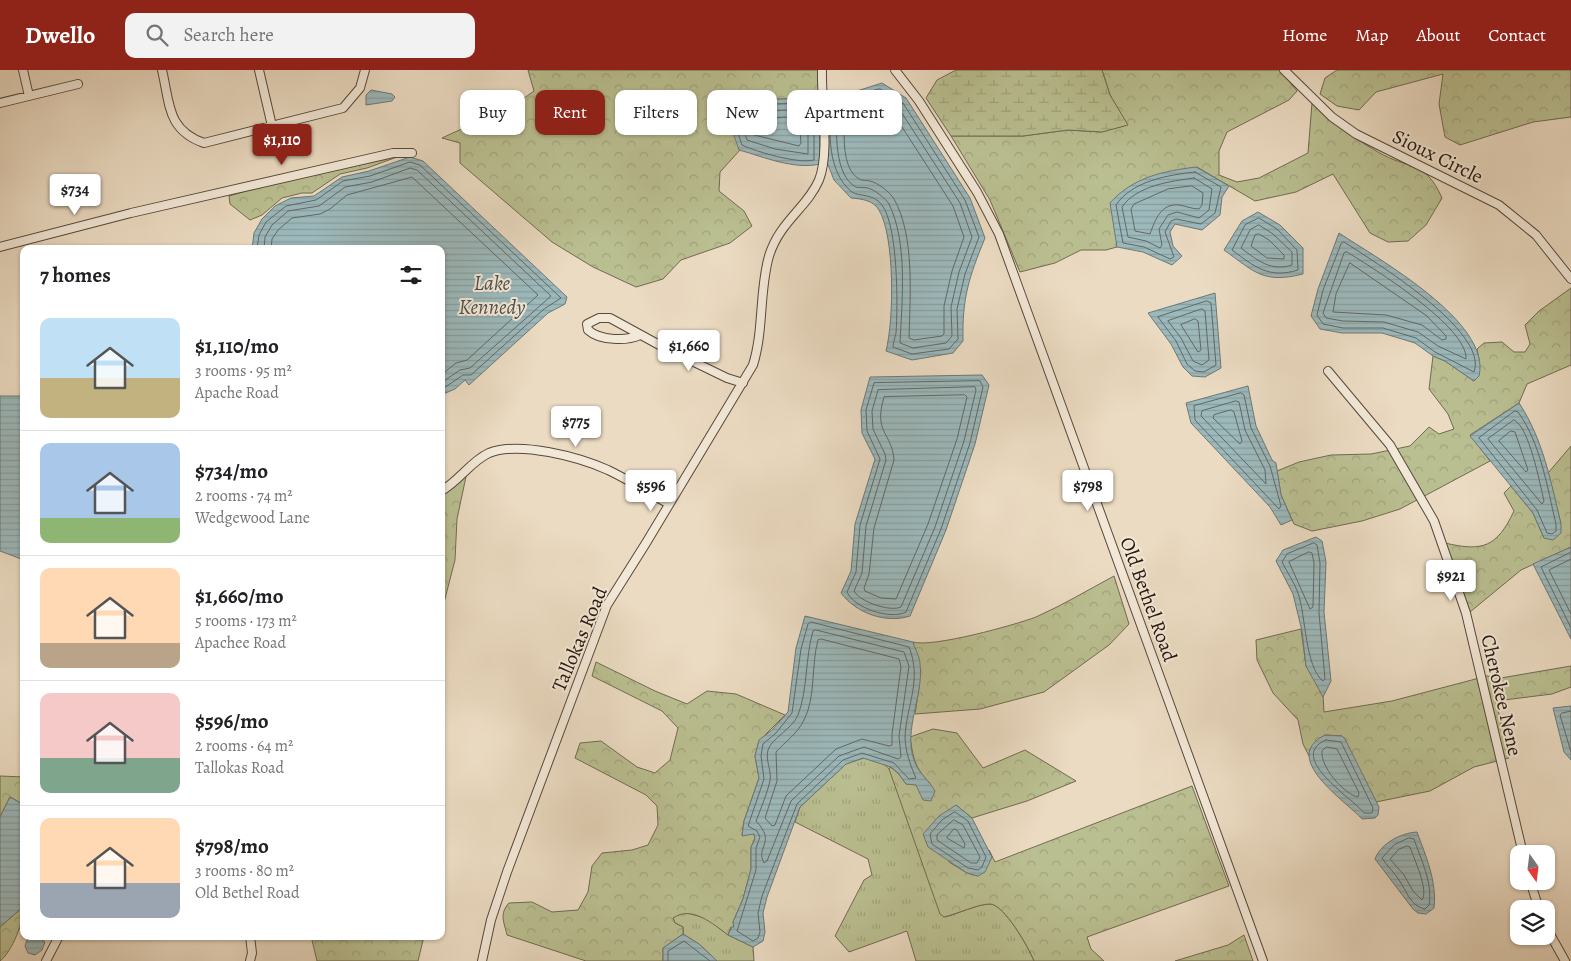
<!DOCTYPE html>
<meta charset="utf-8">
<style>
:root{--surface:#fff;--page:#f2f2f2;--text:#202124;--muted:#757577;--line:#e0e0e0;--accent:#8f2418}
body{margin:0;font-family:Alegreya,serif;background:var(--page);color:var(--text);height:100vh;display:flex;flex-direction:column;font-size:19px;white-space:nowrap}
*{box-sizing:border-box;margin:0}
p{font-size:16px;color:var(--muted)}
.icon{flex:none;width:28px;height:28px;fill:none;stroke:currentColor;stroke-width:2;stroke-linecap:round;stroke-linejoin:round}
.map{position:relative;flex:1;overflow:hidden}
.panel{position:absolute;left:20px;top:175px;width:425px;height:695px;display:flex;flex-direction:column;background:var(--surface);border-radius:10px;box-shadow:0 1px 4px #0004}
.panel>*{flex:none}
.guide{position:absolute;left:460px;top:20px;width:475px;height:45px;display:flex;gap:10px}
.needle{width:32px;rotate:166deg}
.tools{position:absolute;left:1510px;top:775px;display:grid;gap:10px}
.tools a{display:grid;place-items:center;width:45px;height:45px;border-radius:10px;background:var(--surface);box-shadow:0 1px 4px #0004;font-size:25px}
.price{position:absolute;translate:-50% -42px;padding:0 11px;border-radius:5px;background:#fff;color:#222;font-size:16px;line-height:32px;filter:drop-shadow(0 1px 2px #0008)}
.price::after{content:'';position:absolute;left:50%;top:30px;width:15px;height:11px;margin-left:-8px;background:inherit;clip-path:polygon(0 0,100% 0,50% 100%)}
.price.selected{background:var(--accent);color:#fff}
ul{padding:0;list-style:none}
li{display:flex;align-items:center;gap:15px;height:125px;padding:0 20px}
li+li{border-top:1px solid var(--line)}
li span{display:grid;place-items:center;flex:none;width:140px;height:100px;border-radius:10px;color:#555}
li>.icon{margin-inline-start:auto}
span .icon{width:60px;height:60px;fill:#fffc;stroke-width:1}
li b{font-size:21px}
h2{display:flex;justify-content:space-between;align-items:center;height:60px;padding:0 20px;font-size:21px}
.pill{padding:0 18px;border-radius:10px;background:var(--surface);box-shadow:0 1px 4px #0004;font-size:18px;line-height:45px}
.pill.selected{background:var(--accent);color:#fff}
header{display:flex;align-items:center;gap:30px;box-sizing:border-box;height:70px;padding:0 25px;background:var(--accent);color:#fff}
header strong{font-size:24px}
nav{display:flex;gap:28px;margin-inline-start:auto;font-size:18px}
.search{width:350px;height:45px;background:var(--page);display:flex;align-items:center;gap:12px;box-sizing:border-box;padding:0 18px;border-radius:10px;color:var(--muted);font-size:19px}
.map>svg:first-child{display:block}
.grass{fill:url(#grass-tufts);stroke:#706b50}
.forest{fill:url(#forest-crowns);stroke:#706b50}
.wetland{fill:url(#wetland-marsh);stroke:#706b50}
.water{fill:url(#water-rules);stroke:#6d7877}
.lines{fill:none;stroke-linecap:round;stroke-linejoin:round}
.shore{stroke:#626866;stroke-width:1}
.minor-casing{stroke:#58483c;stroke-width:10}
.minor{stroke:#f2e8d7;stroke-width:8}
.labels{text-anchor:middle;stroke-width:4;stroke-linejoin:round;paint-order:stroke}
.street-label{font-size:20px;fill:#27170f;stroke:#f2e8d7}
.water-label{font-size:21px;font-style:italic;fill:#50504c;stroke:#f2e8d7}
</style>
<header>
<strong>Dwello</strong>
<div class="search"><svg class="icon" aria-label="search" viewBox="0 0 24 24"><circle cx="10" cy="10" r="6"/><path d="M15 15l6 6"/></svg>Search here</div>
<nav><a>Home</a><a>Map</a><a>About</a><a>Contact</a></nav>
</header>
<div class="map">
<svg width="1571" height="891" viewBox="0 0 1571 891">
<defs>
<pattern id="grass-tufts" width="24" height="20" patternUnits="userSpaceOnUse" patternTransform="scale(1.25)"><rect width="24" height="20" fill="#babf91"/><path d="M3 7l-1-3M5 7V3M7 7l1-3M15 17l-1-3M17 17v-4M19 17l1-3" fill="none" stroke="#a0a37c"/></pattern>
<pattern id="forest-crowns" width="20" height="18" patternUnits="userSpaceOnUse" patternTransform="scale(1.25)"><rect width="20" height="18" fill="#babf91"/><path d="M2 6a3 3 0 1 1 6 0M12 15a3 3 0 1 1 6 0" fill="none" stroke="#a0a37c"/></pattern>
<pattern id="wetland-marsh" width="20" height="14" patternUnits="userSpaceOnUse" patternTransform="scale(1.25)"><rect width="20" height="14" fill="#babf91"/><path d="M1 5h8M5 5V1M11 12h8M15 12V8" fill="none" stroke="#a0a37c"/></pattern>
<pattern id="water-rules" width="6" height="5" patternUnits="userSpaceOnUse" patternTransform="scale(1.25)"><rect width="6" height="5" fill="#9cb9bc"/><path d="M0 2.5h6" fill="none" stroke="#869ea0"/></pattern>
</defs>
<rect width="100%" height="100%" fill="#ebdbc2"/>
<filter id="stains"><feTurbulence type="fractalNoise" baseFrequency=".004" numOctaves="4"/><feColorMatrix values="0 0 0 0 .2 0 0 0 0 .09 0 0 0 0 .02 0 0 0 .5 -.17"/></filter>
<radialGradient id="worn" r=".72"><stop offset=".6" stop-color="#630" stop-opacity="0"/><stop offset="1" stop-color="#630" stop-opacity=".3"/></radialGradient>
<path class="grass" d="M864,688C873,691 885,692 891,701L945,847C957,844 978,834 990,834C1004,834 1029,878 1034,891H916L907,861L849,882L835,866L864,810L872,805L868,789L795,752L800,737L846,694Z
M688,843L708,849L728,865L753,877L754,891H717L699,874L683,864V857L675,853L673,848L679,844Z"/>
<path class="forest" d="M528,0H818L819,28L747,30L740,80L720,102L719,121L744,141L752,156L730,173L681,190L663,209L636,217L593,197L552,172L460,93V73L442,68L516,34L534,21Z
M1102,0H1280L1297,21L1289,30L1227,62L1219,81V105L1237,112L1259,108L1308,83L1312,33C1333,50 1354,69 1378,82C1408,100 1425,89 1442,128L1426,155L1408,171L1388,172L1370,163L1333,104L1296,122L1255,131L1197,97L1116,160L1117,177L1106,180H1081L1055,193L1020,202L990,130L951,66H1023L1068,60L1101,62L1127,55L1110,25Z
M1337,0H1571V47L1533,52L1460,75L1445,67L1439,34L1443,4L1376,22L1359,40L1337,36L1320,24L1325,8Z
M397,87L367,98L340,104L312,123H302L282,128L262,145L250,150L230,134L229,126L264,116Z
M1571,218V295L1527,314L1519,333L1470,365L1490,391L1400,439L1362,451L1312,461L1294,454L1281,425L1277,401L1299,392L1331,385L1371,384L1410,376L1429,357L1439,364L1454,359L1448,344L1429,319L1433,286L1445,291L1474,311L1479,289L1477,279L1484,273L1502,272L1514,282H1525L1530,274L1525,255L1539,241Z
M1571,376V477L1521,500L1470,542L1445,473C1483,482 1497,477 1514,441L1504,423L1511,416L1533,443L1544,468L1561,454L1548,403Z
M467,402L457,449L455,490L441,544V415Z
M1114,506L1129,554L1109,575L1044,622L980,639L915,644L919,618L913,572C932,578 1015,555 1036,547C1063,535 1088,520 1114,506Z
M1301,559L1306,596L1323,624L1324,642L1392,631L1487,606L1501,608L1571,596V617L1552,624L1496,631L1509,688L1474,697L1430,721L1376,732L1342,666L1325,665L1310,679L1309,686L1303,674L1298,650L1273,623L1257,590L1256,570Z
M596,592L655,621L687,634L707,621L736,624L785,645L759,671L755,686L759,708L744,751L742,765L754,764L755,769L751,777V799L743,829L733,852L734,858L731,857L728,865C713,854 692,835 673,848L675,853L683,857V864L663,878V891H586L507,865C504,852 499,844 509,833L532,832L552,842L578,840L588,822L592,796L602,783L632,780L648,775L658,755L657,736L646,725L575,688L580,673L601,671L637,697L655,703L670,690L678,658L662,641L592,606Z
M933,659L957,663L983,698L1025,680L1076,711L1027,731L972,748L956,735L949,792L967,803L978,806L992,787L989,780L995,792L1192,716L1229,816L1087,867L1091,879L1104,891H1034C1029,878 1004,834 990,834C978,834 957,844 944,847L940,844L889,699L890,697L898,703L906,714L930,713C915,699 913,687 910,667Z
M0,706L24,707V735L10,727L0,747Z
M24,836C24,851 12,882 0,891V857Z
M1244,865L1253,891H1175L1228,875Z
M311,866H424L418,891H317Z"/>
<path class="wetland" d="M956,0H1102L1110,25L1128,55L1102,62L1068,60L1023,66H951L926,28L937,10Z"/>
<path class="water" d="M882,13L906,28L970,128L985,168C969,207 962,228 963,271L953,283L912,290L886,281C894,250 895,167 879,140C873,130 862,129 851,128L834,110L827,92L825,27H838Z
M371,20L392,24L395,27L392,31L366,35V25Z
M819,28L820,94C794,100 764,87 739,80C730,54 726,50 747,30Z
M410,87L423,91L567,227L565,234L548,243L469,315L465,310L455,319L441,325V179H252L254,163L262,149L275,136L291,128L314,126L342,107L369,101Z
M1196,97L1229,116L1222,127L1220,145L1202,160L1175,154L1170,162L1173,176L1182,186L1172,195L1143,182L1117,177L1110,133C1133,107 1164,101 1196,97Z
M1258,142L1280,155L1303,178V204C1263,214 1255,202 1224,180L1242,151Z
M1339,163C1378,189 1492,252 1479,306L1474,311L1445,291L1433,286L1415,273L1382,263H1342L1320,259L1311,246L1318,219Z
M1215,223L1221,298L1205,307L1192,306L1183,297L1171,274L1148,243Z
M982,305L989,315L975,374L946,460L910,546C886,554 856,543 841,523L851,501L855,454L875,389L862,363L861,340L870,307Z
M1248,316L1256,356L1272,390L1276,393L1281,425L1292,450L1281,455L1270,437L1191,353L1186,333Z
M0,326H24V490L0,481Z
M1519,333C1543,369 1551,412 1561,454V463L1553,470L1544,468L1533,443L1470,366Z
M1316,467L1322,471L1326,492L1324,542L1331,611L1323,627L1306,596L1302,561L1293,524L1276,491L1283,480Z
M1571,477V569L1533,494Z
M805,546L913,572C915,579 920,587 920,594C924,626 903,659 914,690C918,703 929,710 935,721L931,731L923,730L916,715L906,714L898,703L891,697L863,688L846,694L800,737L767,827L763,843L765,862L763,871L753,877L728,865L732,857H734L733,852L743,829L751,799V777L755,769L754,764L742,766L744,751L759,708L755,686L759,670L772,660L788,642L796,578Z
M1571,636V690L1564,682L1553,638Z
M1325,665L1342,666L1345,669L1379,737L1378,745L1375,748L1362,749C1346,731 1279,688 1325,665Z
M10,727L24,735V836L0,857V747Z
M956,735L972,748L992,787L985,802L978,806L967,803L928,777L923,764L939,746Z
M1417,762C1426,787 1437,811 1434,838L1426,844L1418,843L1413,839L1375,789C1381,773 1401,763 1417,762Z
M683,864L699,874L717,891H663V878Z
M32,867H38L45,872L42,880L35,885L28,883L25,876L27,870Z"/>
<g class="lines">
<path class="shore" d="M880,19L903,33L965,130L979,167L965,204L957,239L958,269L949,279L912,284L893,277C893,273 895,268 896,263C898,236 898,156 882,135C873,123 860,127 852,122C827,102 829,62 831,33Z
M880,26L898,37L960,133L972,167L959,202L951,237L952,266L946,273L913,278L900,273C902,231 908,173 889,134C885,128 875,120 868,118C864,117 859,118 856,117C834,106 836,60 837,39Z
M812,33L814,35V90C798,94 757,82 742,75C735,55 733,50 749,35Z
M879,34L893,43L953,136L964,167L952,201L944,236V264L942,266L914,270L909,268C910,227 915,166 894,129C890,122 878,113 870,111C867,110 862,111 859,109C841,98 844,63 845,45Z
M806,40L808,42V84L775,79L747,70C743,57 741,51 752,41Z
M799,47L801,73L799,76L754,65L751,56L756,49Z
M1195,102L1221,117L1215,143L1201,154L1176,149L1171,151L1165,162L1174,187L1170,189L1144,177L1123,173L1116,135C1132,111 1168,105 1195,102Z
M1194,108L1212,119L1209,140L1199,148L1177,142L1168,145L1159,159L1162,175L1160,178L1146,171L1128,167L1122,137C1136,116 1171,111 1194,108Z
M1192,116L1203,123L1202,135L1199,139C1192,139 1186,136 1179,135C1161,133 1155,150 1150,164L1135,161L1131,139L1134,134L1168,119Z
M1259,148L1277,159L1297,180L1298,200C1269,209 1255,197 1232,180L1245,155Z
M1259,155L1273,164L1292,182V195C1271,202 1257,190 1241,178L1250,160Z
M1259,164L1269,170L1284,185V189L1267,188L1251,176L1255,165Z
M1344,172C1373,191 1489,261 1474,302L1435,282L1416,268L1383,258H1343L1323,254L1317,245L1323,220L1341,174Z
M257,179L259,165L266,152L286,136L316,130L343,111L370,106L410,92L420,95L561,228L544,239L471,305H463L441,320
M264,179L265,167L272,155L288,141L319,136L345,117L372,112L410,98L417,100L551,226L470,298L460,300L441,313
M271,179L272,169L278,160L292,148L320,144L330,139L347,125L412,107L538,225L467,290L456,293L441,305
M1347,182C1373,198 1468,257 1466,289L1438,276L1418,262L1384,252L1343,251L1326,248L1323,243L1344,183Z
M1350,193L1427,246L1446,266V269L1442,270L1422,255L1386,245L1333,242L1336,224Z
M1207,231L1211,233L1216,295L1204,302L1195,301L1187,294L1176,271L1158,247Z
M1202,239L1205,241L1209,290L1202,295L1193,291L1181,268L1168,251Z
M1195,249L1198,251L1201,280L1198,282L1181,255Z
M980,311L983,317L970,373L941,459L906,542C890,550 854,538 847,522L856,502L860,455L880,389L867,361L866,340L874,313Z
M975,317L976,320L964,371L935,457L901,537C890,542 860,532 854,521L862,503L866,456L886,390L885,384L873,359L872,341L878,320Z
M1241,323L1244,325L1251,358L1270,396L1281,436L1279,439L1195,350L1194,336Z
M965,325L967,327L957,369L928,454L896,529L881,528L865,521L864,518L869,504L874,458L894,390C892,362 873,364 884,327Z
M1236,331L1239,332L1245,360L1265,400L1266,414L1201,346L1202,341Z
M1231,340L1234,342L1242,371L1240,374L1213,348L1214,345Z
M1515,341L1518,342C1541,374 1547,417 1556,454V461L1552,464L1547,463L1537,440L1479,368Z
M1514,350C1529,356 1540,414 1544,431L1542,434L1488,369Z
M1511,361L1515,362L1528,400L1526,402L1499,371Z
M1314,473L1317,475L1320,493L1319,543L1325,609L1323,611C1305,597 1306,546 1298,523C1294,512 1287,502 1282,492L1287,484Z
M1309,482L1312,483L1314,493L1313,537L1310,539L1289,492Z
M1571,482L1541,497L1571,558
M1571,489L1549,500L1571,544
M811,552L909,577C922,610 907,634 905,666C905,680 910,695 916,708L909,709L894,693L862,683L843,690L797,734L762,826L758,843L760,862L758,868L753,871L737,861L756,800V778L760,767L757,761L748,756L764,709L761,686L763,674L776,663L792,643L801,579L808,554Z
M816,560L904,582L909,596L899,666L901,687L898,689L864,677L839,686L791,731L767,791L764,793C755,776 777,773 756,751C761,738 767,724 770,711C772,700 765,691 768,680C771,669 793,658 798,645C808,619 805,588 813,561Z
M821,569L899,589L901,597L892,664V675L889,676L862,669L836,679L786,726L775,755L772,756L765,748L777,711L776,682C785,672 798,663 804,650C816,627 811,595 818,570Z
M1571,641L1562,643L1560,645L1571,682
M1326,670L1341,672L1373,738L1372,743H1364C1355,730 1285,687 1326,670Z
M1327,677L1337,679L1359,723L1358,727C1344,724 1320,697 1322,681Z
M955,742L968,751L986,787L982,797L978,800L968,798L932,774L930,764L942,750Z
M954,750L963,755L980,787L977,793H971L937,770V765Z
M954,759L957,760L965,774L964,778L947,768Z
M1409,768L1414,769C1421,790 1433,813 1429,835L1425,839C1411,837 1406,820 1399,810C1394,802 1387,796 1382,788L1394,775Z
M1407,776L1410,777C1414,789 1429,820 1422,830L1413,821L1404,805L1390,789L1398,780Z
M668,891V881L684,871L710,891"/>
<g class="minor-casing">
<path id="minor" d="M23,0L29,26
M162,0C170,34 167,60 204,73L343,38L360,18L365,0
M259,0L272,56
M895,0L919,31L977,122L999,164L1263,891
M1284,0L1332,47L1356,64L1499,135L1536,165L1571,209
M0,33L78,14
M0,177L131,143L393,83H412
M640,265C627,271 600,271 588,260L587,254L599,248H610L663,277L727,308L743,313
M1328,301L1390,375L1434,451L1466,543L1523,784
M441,421C459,411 471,391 489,383C520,371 579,387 608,400C629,410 649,423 669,434
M1530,811L1539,839
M1546,857L1565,891
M250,866L252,883L250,891
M46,891L59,866
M482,891L491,850L507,802L607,535L646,473L753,295C764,260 759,221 769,186C780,151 807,138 819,110C830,83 821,31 822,0"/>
</g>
<use href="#minor" class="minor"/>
</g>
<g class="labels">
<g class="street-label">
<text transform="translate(1438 86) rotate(26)" y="7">Sioux Circle</text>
<text transform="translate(1149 529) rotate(70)" y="7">Old Bethel Road</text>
<text transform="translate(579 569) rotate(-67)" y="7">Tallokas Road</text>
<text transform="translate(1502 625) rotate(77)" y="7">Cherokee Nene</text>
</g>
<g class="water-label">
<text x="492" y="220">Lake<tspan x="492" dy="24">Kennedy</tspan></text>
</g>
</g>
<rect width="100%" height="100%" filter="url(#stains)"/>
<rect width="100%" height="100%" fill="url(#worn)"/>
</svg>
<div class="tools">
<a><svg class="needle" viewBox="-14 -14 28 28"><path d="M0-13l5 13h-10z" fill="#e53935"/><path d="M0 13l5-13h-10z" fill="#757577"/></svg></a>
<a><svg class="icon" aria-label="layers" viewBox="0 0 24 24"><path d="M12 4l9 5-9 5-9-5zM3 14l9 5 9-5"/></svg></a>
</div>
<b class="price selected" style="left:282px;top:96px">$1,110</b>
<b class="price" style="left:75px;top:146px">$734</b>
<b class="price" style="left:689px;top:302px">$1,660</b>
<b class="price" style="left:576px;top:378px">$775</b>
<b class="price" style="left:651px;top:442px">$596</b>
<b class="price" style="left:1088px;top:442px">$798</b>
<b class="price" style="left:1451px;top:532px">$921</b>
<div class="guide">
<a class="pill">Buy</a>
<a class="pill selected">Rent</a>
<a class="pill">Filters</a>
<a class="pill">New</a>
<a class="pill">Apartment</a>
</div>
<section class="panel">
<h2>7 homes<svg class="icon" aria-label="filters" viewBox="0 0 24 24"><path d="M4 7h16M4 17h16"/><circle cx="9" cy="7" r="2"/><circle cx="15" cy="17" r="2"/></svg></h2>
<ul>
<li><span style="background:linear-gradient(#bfe0f5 60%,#c2b280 0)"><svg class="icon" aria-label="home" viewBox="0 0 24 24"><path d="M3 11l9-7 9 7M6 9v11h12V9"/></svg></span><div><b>$1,110/mo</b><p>3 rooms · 95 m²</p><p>Apache Road</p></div></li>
<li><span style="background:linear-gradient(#a9c7e8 75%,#8fb573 0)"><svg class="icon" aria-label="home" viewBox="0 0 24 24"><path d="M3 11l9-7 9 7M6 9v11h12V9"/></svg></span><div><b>$734/mo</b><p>2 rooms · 74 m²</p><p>Wedgewood Lane</p></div></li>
<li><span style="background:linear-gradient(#ffd9b3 75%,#b9a48a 0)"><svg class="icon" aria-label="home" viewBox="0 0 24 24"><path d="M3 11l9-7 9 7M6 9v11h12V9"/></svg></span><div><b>$1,660/mo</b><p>5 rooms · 173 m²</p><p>Apachee Road</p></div></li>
<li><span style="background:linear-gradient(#f6c9c9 65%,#7fa58c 0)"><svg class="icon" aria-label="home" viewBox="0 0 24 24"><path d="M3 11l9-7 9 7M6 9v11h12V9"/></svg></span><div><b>$596/mo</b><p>2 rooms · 64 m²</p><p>Tallokas Road</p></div></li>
<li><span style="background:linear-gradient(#ffd9b3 65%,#9aa5b1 0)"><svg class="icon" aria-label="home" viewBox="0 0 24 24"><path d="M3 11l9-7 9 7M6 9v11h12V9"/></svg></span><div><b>$798/mo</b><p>3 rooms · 80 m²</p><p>Old Bethel Road</p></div></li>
</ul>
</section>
</div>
